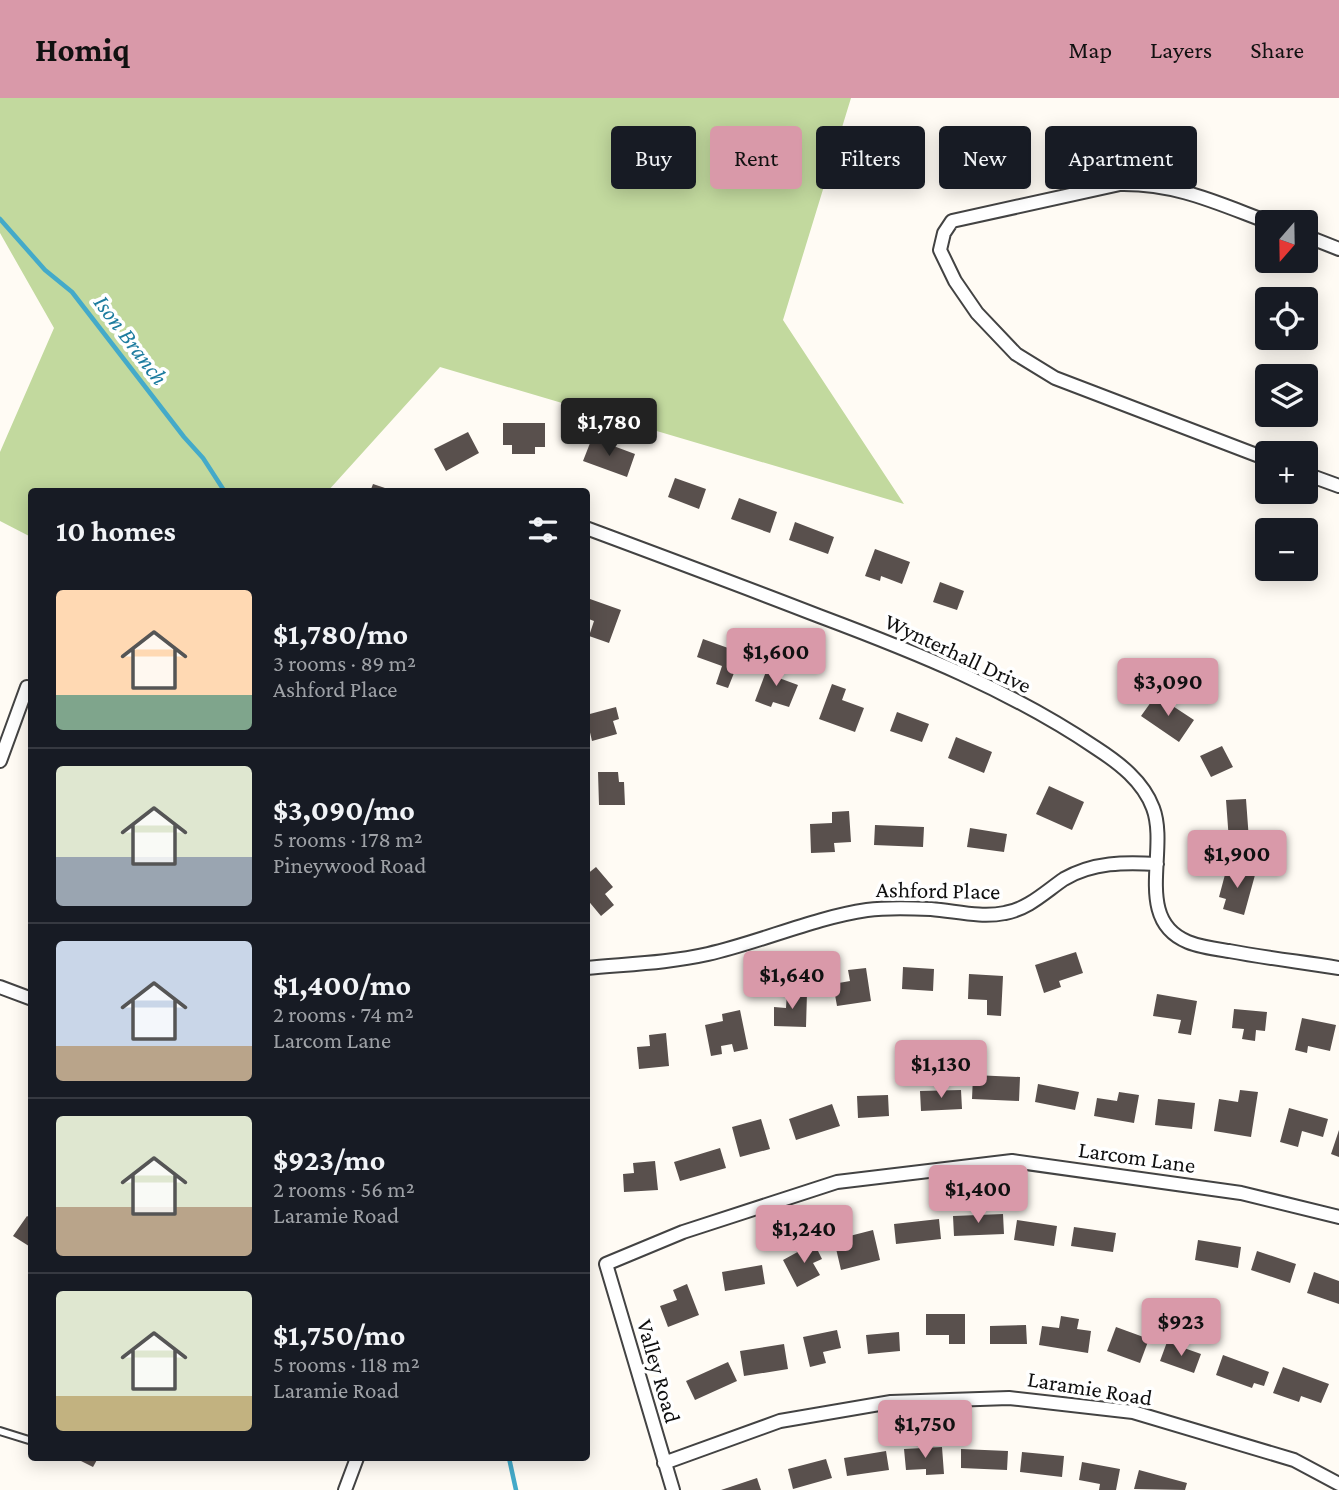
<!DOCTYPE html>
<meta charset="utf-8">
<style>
:root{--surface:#171b24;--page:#20242c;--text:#f1f3f6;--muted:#9ea1a6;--line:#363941;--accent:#d999a9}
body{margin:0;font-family:"Crimson Pro",serif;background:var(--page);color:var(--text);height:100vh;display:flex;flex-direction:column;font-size:26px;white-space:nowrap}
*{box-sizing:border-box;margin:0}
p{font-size:23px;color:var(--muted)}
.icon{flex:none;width:38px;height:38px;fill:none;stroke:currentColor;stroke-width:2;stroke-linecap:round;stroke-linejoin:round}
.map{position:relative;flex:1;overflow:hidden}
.panel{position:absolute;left:28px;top:390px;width:562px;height:973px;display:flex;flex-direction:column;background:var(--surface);border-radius:7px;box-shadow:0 4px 18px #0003}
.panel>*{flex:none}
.hud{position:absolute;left:611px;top:28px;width:623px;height:63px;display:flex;gap:14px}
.needle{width:46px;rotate:200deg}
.fabs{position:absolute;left:1255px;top:112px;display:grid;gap:14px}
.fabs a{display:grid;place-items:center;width:63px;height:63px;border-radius:7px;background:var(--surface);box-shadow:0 4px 18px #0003;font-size:35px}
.price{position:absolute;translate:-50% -60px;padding:0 16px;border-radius:7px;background:var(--accent);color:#111;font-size:23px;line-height:46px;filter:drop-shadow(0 2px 4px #0008)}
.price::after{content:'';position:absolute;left:50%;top:42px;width:21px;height:16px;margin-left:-10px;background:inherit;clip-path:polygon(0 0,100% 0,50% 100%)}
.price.active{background:#222;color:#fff}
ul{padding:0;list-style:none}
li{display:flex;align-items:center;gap:21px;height:175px;padding:0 28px}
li+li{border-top:2px solid var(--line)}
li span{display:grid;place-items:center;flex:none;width:196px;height:140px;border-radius:7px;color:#555}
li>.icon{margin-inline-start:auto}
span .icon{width:84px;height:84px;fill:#fffc;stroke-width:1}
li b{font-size:30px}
h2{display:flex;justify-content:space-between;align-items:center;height:84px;padding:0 28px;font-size:30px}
.tag{padding:0 24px;border-radius:7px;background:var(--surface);box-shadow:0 4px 18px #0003;font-size:24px;line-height:63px}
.tag.active{background:var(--accent);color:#111}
header{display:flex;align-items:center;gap:42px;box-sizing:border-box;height:98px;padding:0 35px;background:var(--accent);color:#111}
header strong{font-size:33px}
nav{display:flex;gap:38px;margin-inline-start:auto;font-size:24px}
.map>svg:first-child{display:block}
.forest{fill:#c2d99e}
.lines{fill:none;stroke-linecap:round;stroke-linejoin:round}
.stream{stroke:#44aac9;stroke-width:4.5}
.building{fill:#59504d}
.lane-casing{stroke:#434343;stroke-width:10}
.street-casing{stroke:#434343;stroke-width:16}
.lane{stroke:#fff;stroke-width:6}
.street{stroke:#fff;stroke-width:12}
.labels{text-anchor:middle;stroke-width:7;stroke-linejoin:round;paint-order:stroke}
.street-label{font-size:23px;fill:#101010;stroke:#fff}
.water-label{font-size:24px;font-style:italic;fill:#1d7c9f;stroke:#fff}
</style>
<header>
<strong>Homiq</strong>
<nav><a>Map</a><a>Layers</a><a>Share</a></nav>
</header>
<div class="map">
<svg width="1339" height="1392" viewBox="0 0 1339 1392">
<rect width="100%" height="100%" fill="#fffbf4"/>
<path class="forest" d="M0,0H851L783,222L904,406L440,269L327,394H32L31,439L0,423V354L54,230L0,135Z"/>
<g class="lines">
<path class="stream" d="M0,121L45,172L72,194L184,339L203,360L225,394
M509,1360L516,1392"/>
</g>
<path class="building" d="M503,325H545V349H535V356H512V347H503Z
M468,334L479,355L446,373L434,351Z
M592,340L635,356L627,379L583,363Z
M675,380L706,391L699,411L668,399Z
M373,386L394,393V394H370Z
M739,400L777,414L770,435L731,421Z
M795,424L834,439L828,456L789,442Z
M875,451L910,464L902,486L881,478L880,483L865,478Z
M940,484L964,493L957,512L933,504Z
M590,501L621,512L609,545L589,538L594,523L586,520V511Z
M703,541L742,555L728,590L716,586L722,568L697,559Z
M770,563L784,568L779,580L798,587L789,609L773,604L771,609L755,603Z
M832,586L846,591L842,602L864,610L855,634L819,621Z
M1156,597L1194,622L1179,644L1141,618Z
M616,609L619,621L613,623L617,636L592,643L586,617Z
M897,614L929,626L922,644L890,633Z
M956,639L992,654L984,675L948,660Z
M1222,648L1233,669L1211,679L1200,658Z
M598,674H618L619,684H624L625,707H599Z
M1049,688L1084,704L1072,732L1036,716Z
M1246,701L1249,742L1229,743L1226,702Z
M849,713L851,744L834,745L835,754L811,755L810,726L832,725V714Z
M875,727L924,729L923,749L874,747Z
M970,730L1007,736L1004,754L967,749Z
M596,769L613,789L605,796L614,807L601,818L586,800V777Z
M1227,769L1255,777L1244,817L1223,811L1226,801L1219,799Z
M1076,854L1083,875L1059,883L1061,889L1044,895L1035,867Z
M903,869L934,871L933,893L902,891Z
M866,870L871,903L837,908L833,886L850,883L848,872Z
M969,876L1003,878L1001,918L987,917V902L968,901Z
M787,894L807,895L806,929L774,928V909L786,910Z
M1157,896L1197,903L1191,937L1178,935L1181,922L1153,918Z
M1234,911L1267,914L1265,933L1256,932L1255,943L1242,941L1244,931L1232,930Z
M740,912L748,951L734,954L732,946L721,948L722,956L711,958L705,927L723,923L722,916Z
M1302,920L1336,927L1330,953L1308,948L1307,955L1295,952Z
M666,935L669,968L639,971L637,949L650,948L649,937Z
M973,977L1020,979L1019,1003L972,1001Z
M1038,986L1079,994L1075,1012L1035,1004Z
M961,992L962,1011L921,1013L920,993Z
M1240,992L1258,994L1251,1039L1214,1033L1219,1001L1238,1004Z
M1119,994L1139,997L1134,1025L1094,1018L1097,1000L1117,1003Z
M888,997L889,1018L858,1020L857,998Z
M1158,1001L1195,1005L1192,1031L1155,1027Z
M832,1006L840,1028L796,1042L789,1021Z
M1289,1010L1328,1021L1323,1039L1302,1033L1298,1049L1280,1044Z
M761,1021L770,1051L740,1059L732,1029Z
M1339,1032V1059L1331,1056Z
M720,1050L726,1070L680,1083L674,1064Z
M655,1063L658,1092L624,1094L623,1076L634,1075L633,1065Z
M1003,1116L1004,1136L954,1138L953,1118Z
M27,1118L32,1121V1150L13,1138Z
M939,1121L941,1141L896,1146L894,1126Z
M1017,1122L1057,1128L1054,1148L1014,1142Z
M1074,1129L1116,1135L1113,1154L1071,1148Z
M873,1132L880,1162L841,1172L834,1142Z
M1198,1142L1241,1149L1238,1170L1195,1162Z
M814,1145L822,1161L813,1165L820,1177L797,1189L783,1162Z
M1257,1153L1296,1166L1290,1185L1251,1172Z
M762,1167L765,1186L725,1193L722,1174Z
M1314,1174L1339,1183V1206L1307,1195Z
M687,1186L699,1217L668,1229L660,1208L677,1202L673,1192Z
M926,1216H965V1246H949V1237H926Z
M1061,1218L1079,1221L1077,1231L1091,1233L1088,1255L1039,1247L1042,1228L1059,1230Z
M1026,1227L1027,1246H990V1228Z
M1116,1229L1149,1241L1140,1265L1107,1253Z
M837,1232L841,1250L823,1254L826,1265L810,1269L803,1239Z
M899,1234L900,1253L868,1256L866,1237Z
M1167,1244L1201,1256L1194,1275L1160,1263Z
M784,1246L788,1271L744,1278L740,1253Z
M1223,1257L1269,1274L1264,1288L1254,1285L1252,1290L1216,1277Z
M728,1264L737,1283L695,1302L686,1283Z
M1283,1269L1329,1286L1321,1305L1301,1298L1299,1304L1273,1295Z
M942,1349L944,1376L926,1377V1371L906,1372L904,1351Z
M961,1351L1008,1353L1007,1372L961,1370Z
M886,1353L889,1372L847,1378L844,1360Z
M1022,1354L1064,1358L1062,1379L1020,1374Z
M80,1360H98L93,1369L79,1362Z
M826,1361L832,1380L793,1391L788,1371Z
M1082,1364L1120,1371L1116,1392H1099L1100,1386L1079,1382Z
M1139,1372L1187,1385L1185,1392L1134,1391Z
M757,1380L761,1392H721Z"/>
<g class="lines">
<g class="lane-casing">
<path id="lane" d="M0,1333L32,1343"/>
</g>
<g class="street-casing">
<path id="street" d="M1306,138L1339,151
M1267,361L1055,280L1016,256L977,215L955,183L940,152L944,135L952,123L1120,86C1176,85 1217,105 1268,124
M1306,376L1339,388
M586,430C664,459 742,488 819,518C915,554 1010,592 1096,650C1119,665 1143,683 1153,710C1169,752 1133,822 1188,844C1200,849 1216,851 1229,853C1266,860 1302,864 1339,870
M0,663L27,589
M586,870C627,866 668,865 708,856C761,844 813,820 867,812C888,809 910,810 931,811C956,813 980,820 1005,815C1028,811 1045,794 1064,781C1093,764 1125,764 1157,766
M0,889L32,901
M664,1365L780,1323L891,1304L1009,1300L1133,1314L1294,1362L1339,1386
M345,1392L357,1360
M673,1392L606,1166L683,1134L837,1084L1012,1063L1241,1095L1339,1119"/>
</g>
<use href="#lane" class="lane"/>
<use href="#street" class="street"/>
</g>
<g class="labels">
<g class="street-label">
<text transform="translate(958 555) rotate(25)" y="8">Wynterhall Drive</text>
<text transform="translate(938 792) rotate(1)" y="8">Ashford Place</text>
<text transform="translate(1137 1059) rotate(8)" y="8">Larcom Lane</text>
<text transform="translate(659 1273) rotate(74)" y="8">Valley Road</text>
<text transform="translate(1090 1290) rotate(9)" y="8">Laramie Road</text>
</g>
<g class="water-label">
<text transform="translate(131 242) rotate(53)" y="8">Ison Branch</text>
</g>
</g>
</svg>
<div class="fabs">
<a><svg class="needle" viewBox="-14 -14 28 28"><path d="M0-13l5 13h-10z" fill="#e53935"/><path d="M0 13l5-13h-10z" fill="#9ea1a6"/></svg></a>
<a><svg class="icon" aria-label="locate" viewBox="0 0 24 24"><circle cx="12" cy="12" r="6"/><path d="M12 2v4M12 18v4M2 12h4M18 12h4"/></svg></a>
<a><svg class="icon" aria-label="layers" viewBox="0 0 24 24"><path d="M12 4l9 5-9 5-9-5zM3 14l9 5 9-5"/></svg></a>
<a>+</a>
<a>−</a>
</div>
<b class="price active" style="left:609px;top:360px">$1,780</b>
<b class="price" style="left:776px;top:590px">$1,600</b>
<b class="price" style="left:1168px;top:620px">$3,090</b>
<b class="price" style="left:1237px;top:792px">$1,900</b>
<b class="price" style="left:792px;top:913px">$1,640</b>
<b class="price" style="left:941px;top:1002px">$1,130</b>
<b class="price" style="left:978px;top:1127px">$1,400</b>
<b class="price" style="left:804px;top:1167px">$1,240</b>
<b class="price" style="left:1181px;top:1260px">$923</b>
<b class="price" style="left:925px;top:1362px">$1,750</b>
<div class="hud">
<a class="tag">Buy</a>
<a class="tag active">Rent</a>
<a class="tag">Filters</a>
<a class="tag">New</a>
<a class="tag">Apartment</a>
</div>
<section class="panel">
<h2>10 homes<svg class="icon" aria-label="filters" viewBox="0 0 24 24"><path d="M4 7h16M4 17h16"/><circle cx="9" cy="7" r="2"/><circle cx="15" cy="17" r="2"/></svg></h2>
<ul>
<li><span style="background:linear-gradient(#ffd9b3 75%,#7fa58c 0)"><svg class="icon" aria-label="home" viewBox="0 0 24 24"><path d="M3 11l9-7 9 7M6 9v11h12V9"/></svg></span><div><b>$1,780/mo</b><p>3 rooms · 89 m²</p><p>Ashford Place</p></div></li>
<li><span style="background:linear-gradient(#dfe7d0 65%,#9aa5b1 0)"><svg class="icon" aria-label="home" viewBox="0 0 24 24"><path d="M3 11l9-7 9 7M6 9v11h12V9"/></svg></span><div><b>$3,090/mo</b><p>5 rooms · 178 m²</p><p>Pineywood Road</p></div></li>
<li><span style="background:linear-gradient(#c9d6e8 75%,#b9a48a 0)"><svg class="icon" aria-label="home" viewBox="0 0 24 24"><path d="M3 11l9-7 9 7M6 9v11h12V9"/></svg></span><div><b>$1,400/mo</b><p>2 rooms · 74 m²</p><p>Larcom Lane</p></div></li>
<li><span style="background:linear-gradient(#dfe7d0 65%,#b9a48a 0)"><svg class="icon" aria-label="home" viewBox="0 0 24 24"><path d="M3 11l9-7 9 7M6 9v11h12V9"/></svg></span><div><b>$923/mo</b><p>2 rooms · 56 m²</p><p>Laramie Road</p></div></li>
<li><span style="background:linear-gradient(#dfe7d0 75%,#c2b280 0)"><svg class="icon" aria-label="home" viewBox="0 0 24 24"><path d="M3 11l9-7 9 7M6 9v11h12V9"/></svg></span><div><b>$1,750/mo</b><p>5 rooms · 118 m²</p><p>Laramie Road</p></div></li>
</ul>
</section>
</div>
